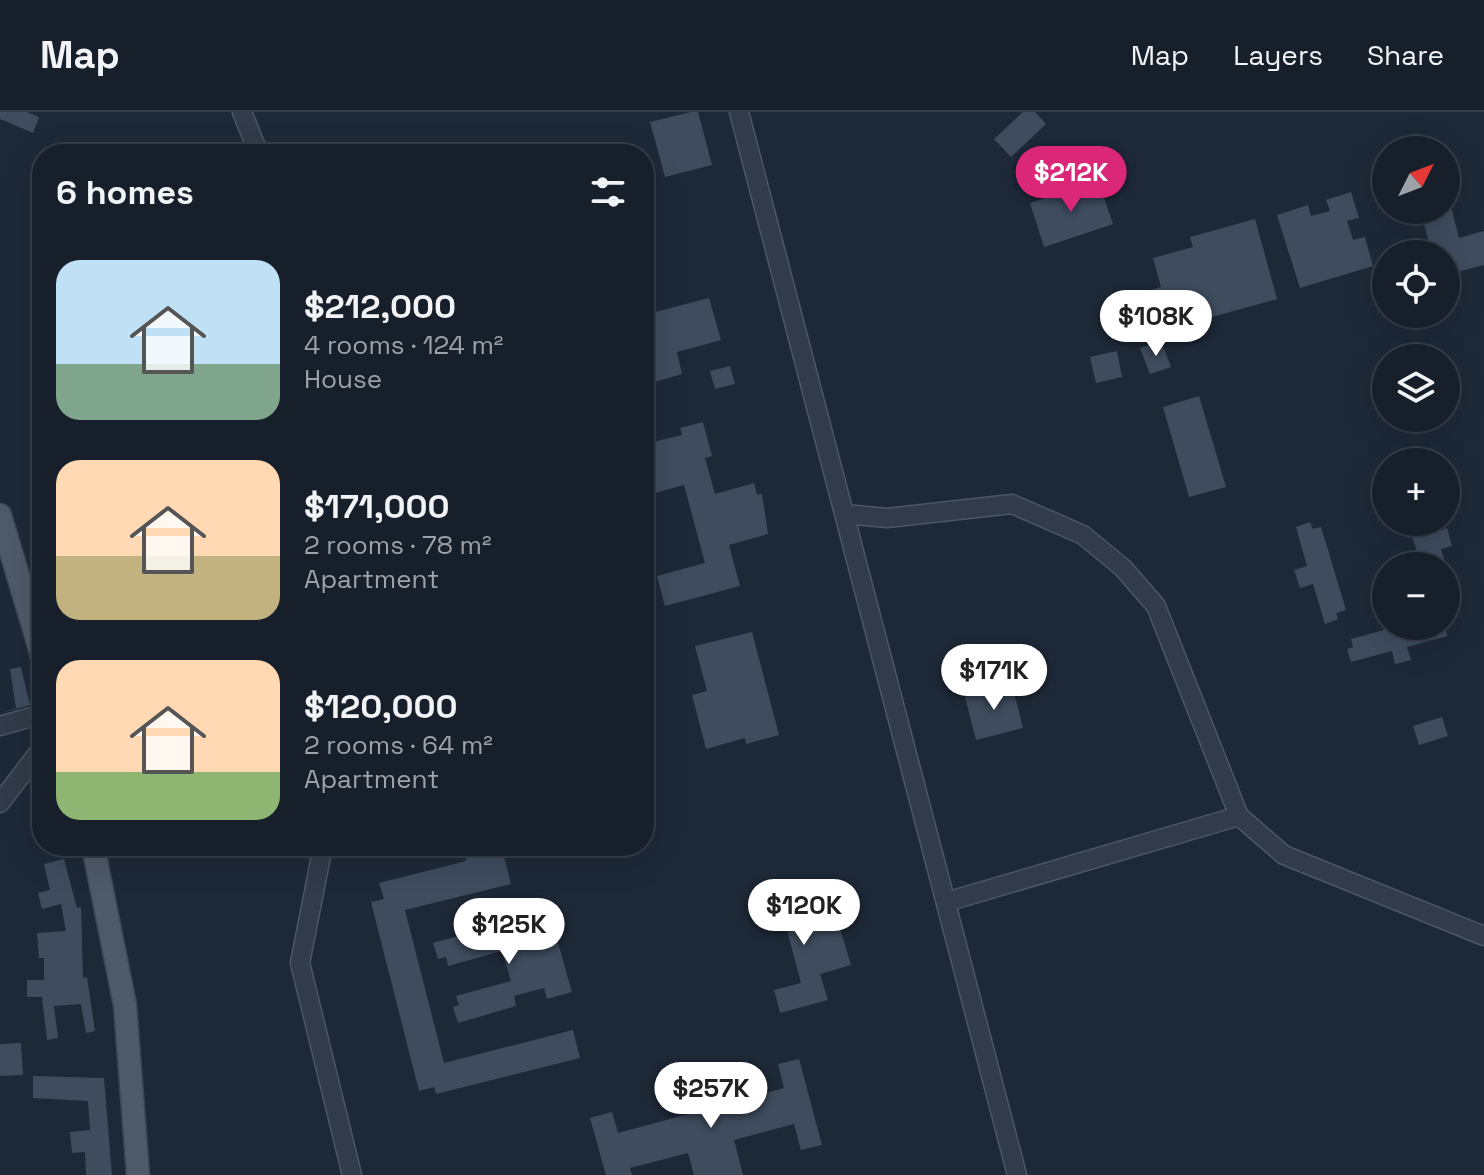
<!DOCTYPE html>
<meta charset="utf-8">
<style>
:root{--surface:#161f2a;--page:#1f2732;--text:#f1f3f6;--muted:#9ea2a8;--line:#353d47;--accent:#db2777}
body{margin:0;font-family:"Space Grotesk",sans-serif;background:var(--page);color:var(--text);height:100vh;display:flex;flex-direction:column;font-size:30px;white-space:nowrap}
*{box-sizing:border-box;margin:0}
p{font-size:26px;color:var(--muted)}
.icon{flex:none;width:44px;height:44px;fill:none;stroke:currentColor;stroke-width:2;stroke-linecap:round;stroke-linejoin:round}
.map{position:relative;flex:1;overflow:hidden}
.details{position:absolute;left:32px;top:32px;width:622px;height:712px;display:flex;flex-direction:column;background:var(--surface);border-radius:32px;box-shadow:0 8px 32px #0002,0 0 0 2px var(--line)}
.details>*{flex:none}
.needle{width:52px;rotate:48deg}
.controls{position:absolute;left:1372px;top:24px;display:grid;gap:16px}
.controls a{display:grid;place-items:center;width:88px;height:88px;border-radius:50%;background:var(--surface);box-shadow:0 8px 32px #0002,0 0 0 2px var(--line);font-size:40px}
.price{position:absolute;translate:-50% -68px;padding:0 18px;border-radius:28px;background:#fff;color:#222;font-size:26px;line-height:52px;filter:drop-shadow(0 2px 4px #0008)}
.price::after{content:'';position:absolute;left:50%;top:48px;width:24px;height:18px;margin-left:-12px;background:inherit;clip-path:polygon(0 0,100% 0,50% 100%)}
.price.current{background:var(--accent);color:#fff}
ul{padding:0;list-style:none}
li{display:flex;align-items:center;gap:24px;height:200px;padding:0 24px}
li span{display:grid;place-items:center;flex:none;width:224px;height:160px;border-radius:24px;color:#555}
li>.icon{margin-inline-start:auto}
span .icon{width:96px;height:96px;fill:#fffc;stroke-width:1}
li b{font-size:34px}
h2{display:flex;justify-content:space-between;align-items:center;height:96px;padding:0 24px;font-size:34px}
header{display:flex;align-items:center;gap:48px;box-sizing:border-box;height:112px;padding:0 40px;background:var(--surface);border-bottom:2px solid var(--line)}
header strong{font-size:38px}
nav{display:flex;gap:44px;margin-inline-start:auto;font-size:28px}
.map>svg:first-child{display:block}
.building{fill:#3e4c5e}
.lines{fill:none;stroke-linecap:round;stroke-linejoin:round}
.minor-casing{stroke:#4c5664;stroke-width:21}
.major-casing{stroke:#3b4452;stroke-width:25}
.minor{stroke:#313b49;stroke-width:18}
.major{stroke:#4f5a69;stroke-width:22}
</style>
<header>
<strong>Map</strong>
<nav><a>Map</a><a>Layers</a><a>Share</a></nav>
</header>
<div class="map">
<svg width="1484" height="1063" viewBox="0 0 1484 1063">
<rect width="100%" height="100%" fill="#1e2938"/>
<path class="building" d="M0,0H27L39,5L33,21L0,7Z
M691,0H698L712,53L665,65L650,10Z
M1023,0H1035L1046,12L1011,45L994,27Z
M1098,68L1113,112L1044,135L1030,91Z
M1351,80L1359,106L1347,109L1353,128L1365,125L1373,154L1300,176L1277,103L1308,93L1311,104L1330,99L1326,88Z
M1420,98H1452L1459,126L1484,119V153L1446,163V142H1432Z
M1255,107L1277,187L1212,205L1209,194L1126,213L1119,187L1161,175L1153,146L1193,135L1190,125Z
M709,186L721,228L677,240L682,262L644,273V203Z
M1161,229L1171,255L1150,262L1140,236Z
M1117,239L1122,265L1096,271L1090,245Z
M730,254L735,272L715,277L710,259Z
M1199,284L1226,375L1189,385L1163,295Z
M647,307L653,330L682,323L680,316L703,310L712,344L705,346L715,382L754,371L757,383L762,382L768,422L729,433L740,474L665,494L657,464L705,451L684,373L644,384V308Z
M1310,410L1313,417L1321,415L1346,498L1336,501L1338,507L1325,512L1313,472L1300,476L1294,458L1307,454L1296,415Z
M1408,410H1433L1436,420L1447,416L1452,434L1441,437L1446,454H1421Z
M1399,514H1445L1447,524L1407,535L1411,548L1395,552L1392,539L1351,550L1347,537L1353,535L1351,527Z
M752,520L779,623L746,632L745,626L706,637L692,583L707,579L695,534Z
M21,555L30,593L2,601L16,596L10,557Z
M1012,572L1023,616L976,628L965,585Z
M1442,605L1448,624L1419,633L1413,614Z
M474,734H486L489,743L503,740L511,772L405,798L444,951L573,918L580,946L436,982L434,975L419,979L371,790L384,787L379,771L466,749L463,737Z
M64,747L77,796L81,795L83,866L87,865L95,919L86,921L81,892L54,894L58,926L47,928L42,885H27V868H44V846H39L37,821L66,819L61,792L42,797L38,781L50,778L44,752Z
M797,775L806,808L835,800L851,853L820,862L828,888L780,901L774,878L801,871L783,803L755,811L749,788Z
M550,803L572,880L547,887L544,876L514,884L516,894L458,911L453,895L459,893L456,884L511,869L502,839L448,854L446,845L438,847L433,831L487,816L486,812L496,810L501,826L527,818L525,810Z
M21,931L23,963L0,964V932Z
M799,947L822,1033L801,1038L794,1012L734,1028L743,1063H694L688,1041L630,1056L632,1063H606L590,1006L612,1000L618,1021L784,976L778,952Z
M33,964L104,966L112,1063H86L85,1040L72,1041L70,1020L90,1018L88,989L33,986Z"/>
<g class="lines">
<g class="minor-casing">
<path id="minor" d="M242,0L259,42
M739,0L1017,1063
M845,402L887,406L1012,392L1083,423L1123,456L1156,494L1239,704L1284,743L1484,824
M0,614L42,602
M0,691L42,636
M323,734L300,851L352,1063
M946,790L1239,704"/>
</g>
<g class="major-casing">
<path id="major" d="M0,403L42,544
M93,734L125,893L138,1063"/>
</g>
<use href="#minor" class="minor"/>
<use href="#major" class="major"/>
</g>
</svg>
<div class="controls">
<a><svg class="needle" viewBox="-14 -14 28 28"><path d="M0-13l5 13h-10z" fill="#e53935"/><path d="M0 13l5-13h-10z" fill="#9ea2a8"/></svg></a>
<a><svg class="icon" aria-label="locate" viewBox="0 0 24 24"><circle cx="12" cy="12" r="6"/><path d="M12 2v4M12 18v4M2 12h4M18 12h4"/></svg></a>
<a><svg class="icon" aria-label="layers" viewBox="0 0 24 24"><path d="M12 4l9 5-9 5-9-5zM3 14l9 5 9-5"/></svg></a>
<a>+</a>
<a>−</a>
</div>
<b class="price current" style="left:1071px;top:102px">$212K</b>
<b class="price" style="left:1156px;top:246px">$108K</b>
<b class="price" style="left:994px;top:600px">$171K</b>
<b class="price" style="left:804px;top:835px">$120K</b>
<b class="price" style="left:509px;top:854px">$125K</b>
<b class="price" style="left:711px;top:1018px">$257K</b>
<section class="details">
<h2>6 homes<svg class="icon" aria-label="filters" viewBox="0 0 24 24"><path d="M4 7h16M4 17h16"/><circle cx="9" cy="7" r="2"/><circle cx="15" cy="17" r="2"/></svg></h2>
<ul>
<li><span style="background:linear-gradient(#bfe0f5 65%,#7fa58c 0)"><svg class="icon" aria-label="home" viewBox="0 0 24 24"><path d="M3 11l9-7 9 7M6 9v11h12V9"/></svg></span><div><b>$212,000</b><p>4 rooms · 124 m²</p><p>House</p></div></li>
<li><span style="background:linear-gradient(#ffd9b3 60%,#c2b280 0)"><svg class="icon" aria-label="home" viewBox="0 0 24 24"><path d="M3 11l9-7 9 7M6 9v11h12V9"/></svg></span><div><b>$171,000</b><p>2 rooms · 78 m²</p><p>Apartment</p></div></li>
<li><span style="background:linear-gradient(#ffd9b3 70%,#8fb573 0)"><svg class="icon" aria-label="home" viewBox="0 0 24 24"><path d="M3 11l9-7 9 7M6 9v11h12V9"/></svg></span><div><b>$120,000</b><p>2 rooms · 64 m²</p><p>Apartment</p></div></li>
</ul>
</section>
</div>
